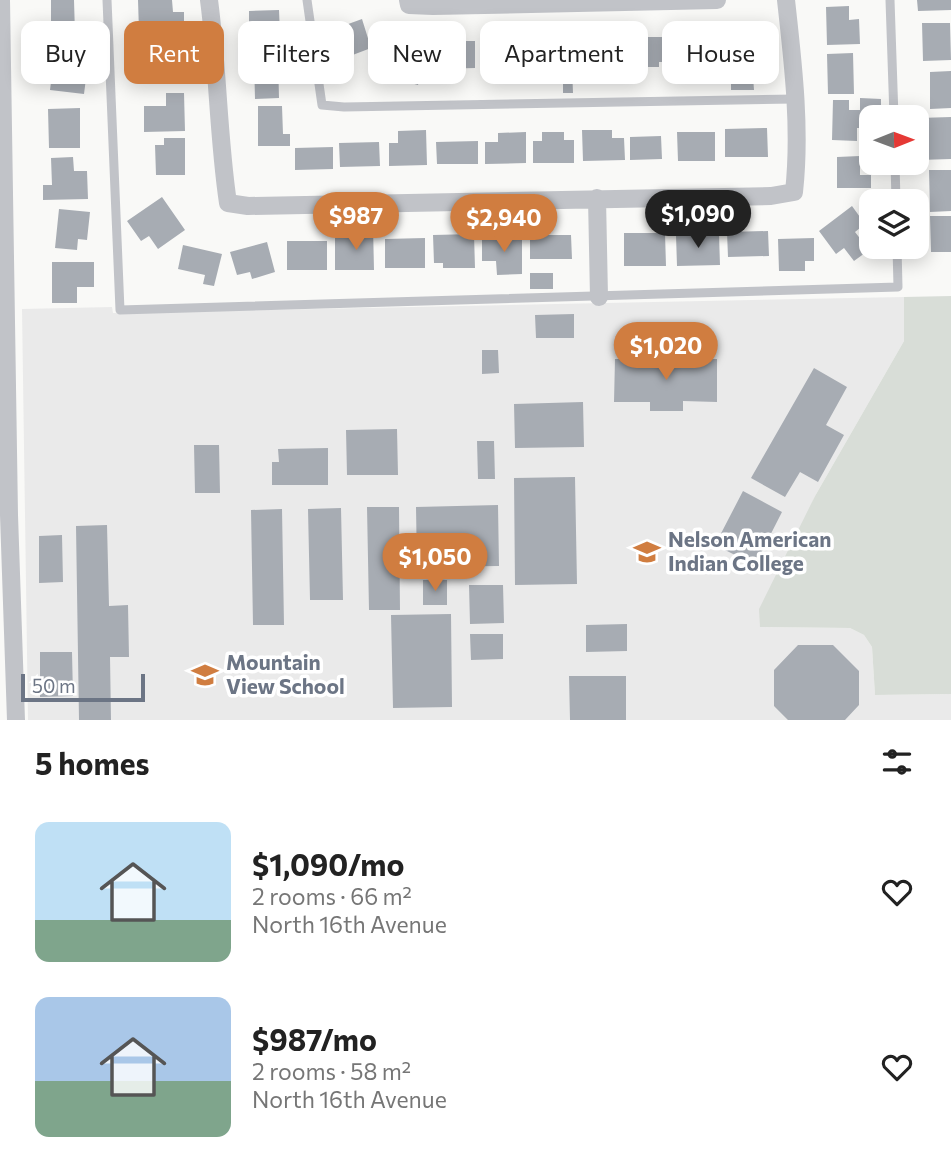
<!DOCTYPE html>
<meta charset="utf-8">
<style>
:root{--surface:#fff;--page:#f2f2f2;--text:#222;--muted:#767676;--accent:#d07d40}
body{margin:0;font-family:Commissioner,sans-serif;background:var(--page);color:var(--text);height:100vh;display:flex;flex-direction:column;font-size:26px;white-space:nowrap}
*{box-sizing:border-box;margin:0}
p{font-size:23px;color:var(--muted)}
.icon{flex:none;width:38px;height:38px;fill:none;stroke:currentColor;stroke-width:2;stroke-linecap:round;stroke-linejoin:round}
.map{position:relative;height:720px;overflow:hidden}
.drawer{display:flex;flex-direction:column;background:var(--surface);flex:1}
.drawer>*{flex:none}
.top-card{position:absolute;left:21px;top:21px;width:910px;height:63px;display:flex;gap:14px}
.needle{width:46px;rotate:89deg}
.controls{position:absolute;left:859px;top:105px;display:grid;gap:14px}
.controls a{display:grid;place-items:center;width:70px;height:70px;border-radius:14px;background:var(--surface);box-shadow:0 4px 18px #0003;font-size:35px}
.scale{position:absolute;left:21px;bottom:18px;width:124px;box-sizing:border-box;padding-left:7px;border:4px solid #6c7585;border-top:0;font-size:19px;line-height:24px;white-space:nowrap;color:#6c7585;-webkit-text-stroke:5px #fff;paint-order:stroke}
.price{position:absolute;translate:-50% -60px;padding:0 16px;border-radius:24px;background:var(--accent);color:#fff;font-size:23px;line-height:46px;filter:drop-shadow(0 2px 4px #0008)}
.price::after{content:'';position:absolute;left:50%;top:42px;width:21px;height:16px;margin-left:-10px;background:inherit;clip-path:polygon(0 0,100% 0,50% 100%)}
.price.active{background:#222;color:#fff}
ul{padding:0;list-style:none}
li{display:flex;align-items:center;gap:21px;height:175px;padding:0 35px}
li span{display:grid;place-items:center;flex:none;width:196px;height:140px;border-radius:14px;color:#555}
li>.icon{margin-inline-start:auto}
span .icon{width:84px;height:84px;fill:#fffc;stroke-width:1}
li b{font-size:30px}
h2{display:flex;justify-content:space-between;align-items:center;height:84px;padding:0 35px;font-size:30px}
.pill{padding:0 24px;border-radius:14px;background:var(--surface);box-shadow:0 4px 18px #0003;font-size:24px;line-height:63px}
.pill.active{background:var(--accent);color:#fff}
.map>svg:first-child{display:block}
.built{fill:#eaeaea}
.green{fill:#d8ddd7}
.building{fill:#a7acb3}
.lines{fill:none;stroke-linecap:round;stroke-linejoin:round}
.lane{stroke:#c1c3c8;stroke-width:9}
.street{stroke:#c1c3c8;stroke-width:18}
.labels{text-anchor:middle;stroke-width:7;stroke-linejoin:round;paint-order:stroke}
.poi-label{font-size:21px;font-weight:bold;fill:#6c7585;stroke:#fff;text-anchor:start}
</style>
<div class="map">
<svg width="951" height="720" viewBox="0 0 951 720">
<rect width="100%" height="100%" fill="#f9f9f7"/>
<path class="built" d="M904,297V341L815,496L760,627L850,628L864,635L872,647L875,695L951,694V720H28L22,309L112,307L113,313Z"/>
<path class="green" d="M951,296V694L875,695L872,647L864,635L850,628L760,627L759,609L815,496L904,341V297Z"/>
<path class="building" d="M51,0H74L75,34L51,35Z
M138,0H172L173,12H184V30L139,31Z
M917,0H951V10L918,11Z
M849,6V20L859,19L860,44L827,45L826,7Z
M279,10L280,35H274V50H249V11Z
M362,19L371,48L350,56L340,27Z
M922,23H950L951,60L923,61Z
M717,36L718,58H707V63L675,64V37Z
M764,36L765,68L727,69L726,37Z
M626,37H667V62H659V67H627Z
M176,38V75L139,76L138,47L149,46V39Z
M616,38L617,68H596V59H579L578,39Z
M571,40L573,93H563V79H539L538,64L530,65L529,41Z
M435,41H475V68L436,69Z
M482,42H524V77H494V67H482Z
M385,45L426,55L418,85L378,74Z
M55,50L89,55L84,94L50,90Z
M853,53L854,94H828L827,54Z
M278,58L279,98L255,99L254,59Z
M951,71V108L930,109V72Z
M731,76H753L754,90H731Z
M166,93H184L185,131L144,132V106H166Z
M860,98L881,99V114H866L865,128H857V141L832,140L833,100H849V110H860Z
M258,106H282L283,134H290V146H258Z
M80,108V148H49L48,109Z
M951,117V159L919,160V118Z
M767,128L768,157H725V129Z
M426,130L427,165L389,166V143H398V131Z
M582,130H612V138H624L625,160L583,161Z
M526,132V163L485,164V142H498V133Z
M542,132H564V140H574V163H533V141H542Z
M677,132H715V161H678Z
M661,136L662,159L630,160V137Z
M164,138H185V175H156L155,145H164Z
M478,141V164H437L436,142Z
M379,142L380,166L340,167L339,143Z
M333,147V169L295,170V148Z
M860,156V175H871V188H837V157Z
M73,157L74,171H87L88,199L43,200V185H52L51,158Z
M929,170H951V211L930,212Z
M162,197L185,230L158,249L149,236L141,241L127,221Z
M852,206L865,224L855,232L869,250L854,261L844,248L836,254L819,231Z
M59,209L90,212L87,240L78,239L77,250L55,248Z
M930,216H951V252H931Z
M373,226L374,270H335V238L363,237L362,227Z
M768,231L769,256L728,257L727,232Z
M624,233H665L666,266H624Z
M474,234L475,268H443V263H434L433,235Z
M719,234L720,265L677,266L676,235Z
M530,235H571L572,259H530Z
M522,236V274L497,275L496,261H482V237Z
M425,238V268H385V239Z
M814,238V261H805V271H779L778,239Z
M287,241H327V270H287Z
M267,242L275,272L252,279L250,272L237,275L230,252Z
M183,245L222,254L214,286L203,284L205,275L178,269Z
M52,262H94V287H77V303H52Z
M530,273H553V289H530Z
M574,314V338H536L535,315Z
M482,350H498L499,373L482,374Z
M615,359H717V402L683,401V411H650V402H614Z
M814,368L847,387L826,425L844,435L818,482L800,472L785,497L751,478Z
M583,402L584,447L515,448L514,404Z
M397,429L398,475H347L346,430Z
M477,441H494L495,479H478Z
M194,445H219L220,493H195Z
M328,448V485H272V462H279L278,449Z
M575,477L577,584L515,585L514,478Z
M743,491L782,512L755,565L715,545Z
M498,505L499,566L417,567L416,507Z
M367,507H399L400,610H369Z
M341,508L343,600H310L308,509Z
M282,509L284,625H253L251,510Z
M107,525L109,606L128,605L129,657H110L111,720H79L76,526Z
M62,535L63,582L39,583V536Z
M423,580H447V605H423Z
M469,585H503L504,623L470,624Z
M451,614L452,707L393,708L391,615Z
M627,624V651L586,652V625Z
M470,634H503V659L471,660Z
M798,645H833L859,671V705L845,720H788L774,706V670Z
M40,652H72L73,696L40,697Z
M569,676H626V720H570Z"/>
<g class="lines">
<path class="lane" d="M107,0L120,310L898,287L897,247
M307,0L322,105L344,107L795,99
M890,0L894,117
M895,163L896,201"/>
<path class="street" d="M1,0L9,515L16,720
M209,0C218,68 218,136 228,203L248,206L771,196L794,192C801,129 793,63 786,0
M408,0L409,5L433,6L717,0
M597,198L599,297"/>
</g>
<defs>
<g id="university-bare" transform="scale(2.1)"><path d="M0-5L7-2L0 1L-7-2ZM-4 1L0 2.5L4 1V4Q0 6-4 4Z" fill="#d07d40" stroke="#fff" stroke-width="2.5" paint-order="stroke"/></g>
<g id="school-bare" transform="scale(2.1)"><path d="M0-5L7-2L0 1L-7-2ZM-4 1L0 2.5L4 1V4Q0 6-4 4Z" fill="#d07d40" stroke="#fff" stroke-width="2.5" paint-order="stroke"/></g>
</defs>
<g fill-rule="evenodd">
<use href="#university-bare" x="647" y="552"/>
<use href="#school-bare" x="205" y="675"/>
</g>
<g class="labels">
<g class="poi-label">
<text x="668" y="547">Nelson American<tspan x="668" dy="24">Indian College</tspan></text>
<text x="226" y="670">Mountain<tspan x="226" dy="24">View School</tspan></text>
</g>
</g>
</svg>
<div class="controls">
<a><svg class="needle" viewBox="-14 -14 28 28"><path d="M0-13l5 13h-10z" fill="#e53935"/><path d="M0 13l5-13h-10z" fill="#767676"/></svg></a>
<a><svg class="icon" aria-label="layers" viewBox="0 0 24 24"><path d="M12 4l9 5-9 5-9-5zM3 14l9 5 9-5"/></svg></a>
</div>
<div class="scale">50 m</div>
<b class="price active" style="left:698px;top:250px">$1,090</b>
<b class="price" style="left:356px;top:252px">$987</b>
<b class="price" style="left:504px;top:254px">$2,940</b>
<b class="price" style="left:666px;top:382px">$1,020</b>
<b class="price" style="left:435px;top:593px">$1,050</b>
<div class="top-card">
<a class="pill">Buy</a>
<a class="pill active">Rent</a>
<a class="pill">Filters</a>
<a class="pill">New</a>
<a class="pill">Apartment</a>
<a class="pill">House</a>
</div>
</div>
<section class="drawer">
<h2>5 homes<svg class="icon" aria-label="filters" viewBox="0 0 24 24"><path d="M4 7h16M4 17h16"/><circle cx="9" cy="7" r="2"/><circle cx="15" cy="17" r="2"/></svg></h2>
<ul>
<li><span style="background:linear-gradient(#bfe0f5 70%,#7fa58c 0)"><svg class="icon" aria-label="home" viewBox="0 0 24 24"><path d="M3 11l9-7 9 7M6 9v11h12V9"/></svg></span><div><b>$1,090/mo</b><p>2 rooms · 66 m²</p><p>North 16th Avenue</p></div><svg class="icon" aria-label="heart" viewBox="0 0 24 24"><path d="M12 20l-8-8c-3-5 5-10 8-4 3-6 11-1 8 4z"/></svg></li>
<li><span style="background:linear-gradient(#a9c7e8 60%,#7fa58c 0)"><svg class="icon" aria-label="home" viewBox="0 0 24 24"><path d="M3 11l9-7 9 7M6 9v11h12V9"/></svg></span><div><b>$987/mo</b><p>2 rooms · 58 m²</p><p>North 16th Avenue</p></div><svg class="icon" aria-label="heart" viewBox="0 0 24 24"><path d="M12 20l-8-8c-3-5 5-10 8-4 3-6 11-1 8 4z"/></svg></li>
</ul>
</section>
